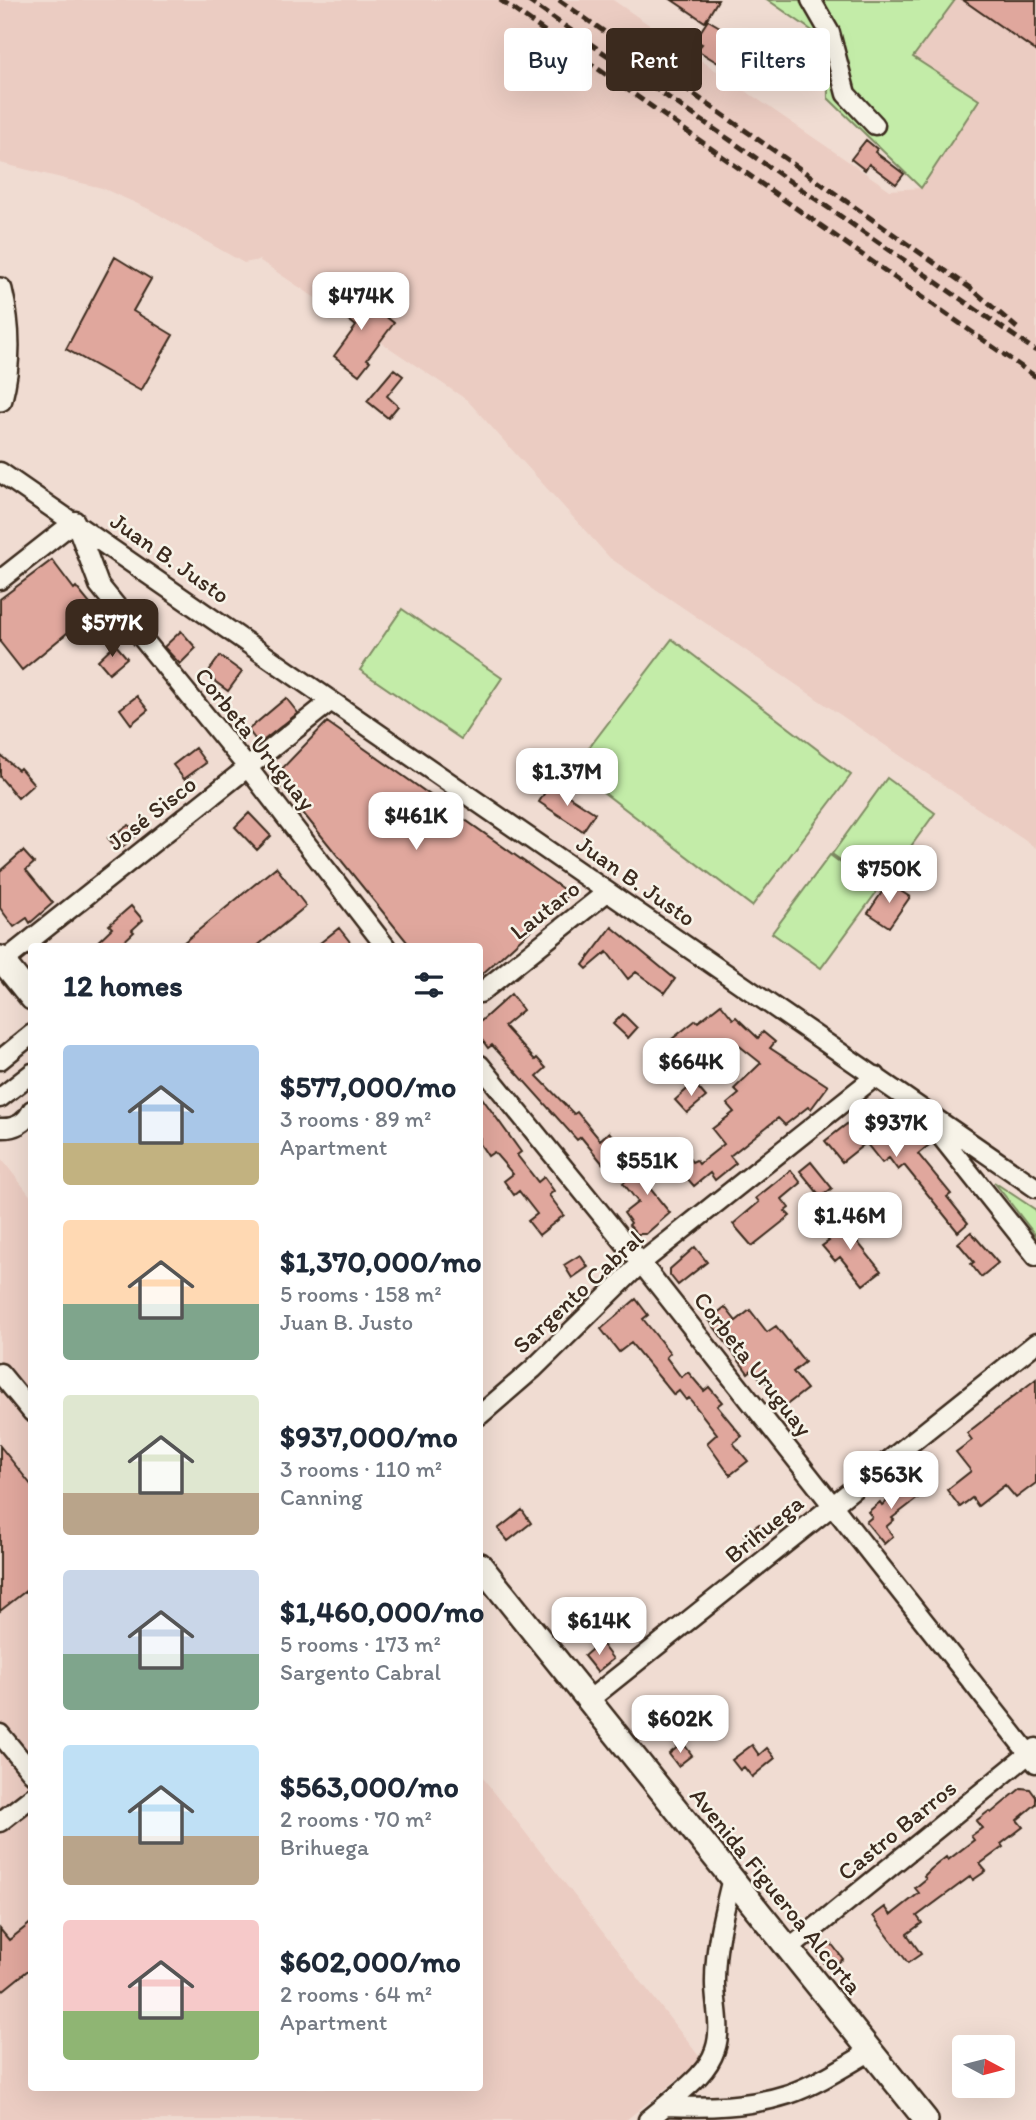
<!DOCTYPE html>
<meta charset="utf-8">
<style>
:root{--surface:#fff;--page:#f2f2f3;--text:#1f2937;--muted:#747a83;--accent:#3b2a1e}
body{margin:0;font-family:Itim,sans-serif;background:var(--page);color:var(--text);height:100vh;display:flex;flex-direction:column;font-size:26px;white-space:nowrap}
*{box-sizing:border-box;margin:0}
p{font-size:23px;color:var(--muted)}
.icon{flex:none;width:38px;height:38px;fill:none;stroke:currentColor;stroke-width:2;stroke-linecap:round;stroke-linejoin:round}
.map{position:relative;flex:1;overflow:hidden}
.panel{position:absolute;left:28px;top:943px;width:455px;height:1148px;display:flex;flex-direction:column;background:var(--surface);border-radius:7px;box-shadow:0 7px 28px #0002}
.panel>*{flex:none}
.guide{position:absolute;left:504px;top:28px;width:427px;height:63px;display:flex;gap:14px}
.needle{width:46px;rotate:97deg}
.controls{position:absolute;left:952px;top:2035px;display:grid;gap:14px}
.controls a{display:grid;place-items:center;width:63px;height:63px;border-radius:7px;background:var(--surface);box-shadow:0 7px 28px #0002;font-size:35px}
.price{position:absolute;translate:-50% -60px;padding:0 16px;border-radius:14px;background:#fff;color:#222;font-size:23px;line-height:46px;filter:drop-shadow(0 2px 4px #0008)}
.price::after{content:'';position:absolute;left:50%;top:42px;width:21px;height:16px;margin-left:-10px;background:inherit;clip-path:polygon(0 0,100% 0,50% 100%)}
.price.selected{background:var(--accent);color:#fff}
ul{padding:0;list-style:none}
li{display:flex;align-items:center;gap:21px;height:175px;padding:0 35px}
li span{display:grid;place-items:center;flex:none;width:196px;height:140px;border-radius:7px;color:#555}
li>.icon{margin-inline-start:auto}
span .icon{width:84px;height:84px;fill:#fffc;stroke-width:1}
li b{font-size:30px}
h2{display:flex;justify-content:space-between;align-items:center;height:84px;padding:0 35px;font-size:30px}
.pill{padding:0 24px;border-radius:7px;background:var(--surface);box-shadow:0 7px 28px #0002;font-size:24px;line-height:63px}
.pill.selected{background:var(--accent);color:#fff}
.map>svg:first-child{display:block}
.built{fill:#ebccc2}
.green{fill:#c3eca8;stroke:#7f8b63;stroke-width:2}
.building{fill:#e0a79d;stroke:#3b2a1e;stroke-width:2}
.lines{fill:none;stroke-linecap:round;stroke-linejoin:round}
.minor-casing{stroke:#3b2a1e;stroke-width:23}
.major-casing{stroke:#3b2a1e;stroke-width:28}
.minor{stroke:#f7f3e8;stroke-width:18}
.major{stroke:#f7f3e8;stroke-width:23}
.rail{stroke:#3b2a1e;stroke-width:5;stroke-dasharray:10 5;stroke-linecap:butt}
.labels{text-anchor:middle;stroke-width:5;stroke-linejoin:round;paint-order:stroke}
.street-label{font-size:24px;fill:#3b2a1e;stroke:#f7f3e8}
</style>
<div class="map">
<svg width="1036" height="2120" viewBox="0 0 1036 2120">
<rect width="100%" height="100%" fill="#f0dcd2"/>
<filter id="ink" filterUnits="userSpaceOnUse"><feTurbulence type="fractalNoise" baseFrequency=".0143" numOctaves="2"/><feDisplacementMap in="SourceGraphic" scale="14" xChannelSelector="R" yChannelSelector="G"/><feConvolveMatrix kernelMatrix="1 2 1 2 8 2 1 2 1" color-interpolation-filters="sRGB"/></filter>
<g filter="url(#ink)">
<path class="built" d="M0,0H613L890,190L921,188L979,100L913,57L955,0H1036V848L610,558L467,400L259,260L244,263L149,209L102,188L0,163Z
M0,1157L32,1198V2088H480V1774L702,2060L626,2120H0Z"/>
<path class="green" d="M768,0H955L913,57L979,100L921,188L828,98L827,41Z
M402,609L502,678L461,739L360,670Z
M672,639L851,775L752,906L573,769Z
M887,778L935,813L880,889L832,854Z
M830,855L878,890L821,968L772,933Z
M994,1182L1036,1210V1236Z"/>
<path class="building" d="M672,0H718L705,22Z
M963,0H1036V51Z
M708,20L735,36L718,63L697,50L702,44L695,40Z
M866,140L877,149L875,152L904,174L896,184L869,164L865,170L851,159Z
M115,257L151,279L133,311L173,335L141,391L66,349Z
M352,290L394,323L367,359L370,361L359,375L334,356L356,326L336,310Z
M394,369L403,376L387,396L398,406L388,418L367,401Z
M52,560L74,589L76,587L95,610L22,670L0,642V599Z
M181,631L196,648L180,664L164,647Z
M115,644L127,658L109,673L98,660Z
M220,656L242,672L228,691L206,675Z
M137,696L148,710L131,724L120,709Z
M286,698L298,713L259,744L248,730Z
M327,722L570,894L480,976V947H411L274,777Z
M195,748L206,763L184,779L173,765Z
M0,755L18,770L20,768L34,784L18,798L0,777Z
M550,784L595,813L583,831L539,802Z
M249,813L271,836L257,850L235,827Z
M129,825L137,835L118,850L108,838Z
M23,851L34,863L26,870L53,903L30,923L27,918L14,927L0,908V871Z
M276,867L306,906L256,947H178Z
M888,883L910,897L889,927L868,913Z
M131,906L143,920L132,930L134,932L118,947H92L112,928L109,925Z
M612,927L675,979L665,993L636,972L628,979L607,952L587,969L583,965Z
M339,928L354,947H315Z
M511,994L523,1010L504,1026L535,1060L537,1058L546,1068L537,1076L574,1114L577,1112L600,1140L609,1132L622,1148L603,1164L581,1137L577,1140L492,1045L488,1048L480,1037V1022Z
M721,1004L733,1019L736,1017L758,1038L763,1032L775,1042L770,1048L828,1086L811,1109L808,1107L785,1125L778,1118L730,1156L736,1163L715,1180L710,1173L694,1186L687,1178L684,1180L675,1169L689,1158L692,1162L696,1160L699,1164L724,1144L712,1129L734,1112L727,1104L739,1094L734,1089L761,1063L737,1044L716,1060L702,1041L659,1072L648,1058L696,1020L698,1022Z
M623,1014L637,1028L628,1038L613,1024Z
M694,1083L706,1097L687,1113L675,1100Z
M480,1095L521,1152L517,1155L538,1182L544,1177L554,1191L549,1195L564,1215L539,1235L528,1221L537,1214L519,1191L514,1195L504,1181L513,1174L494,1152L488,1156L480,1144Z
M861,1113L866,1119L872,1114L894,1142L906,1133L912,1141L921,1134L929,1145L918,1154L951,1194L947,1197L968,1223L958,1232L904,1165L898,1170L889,1158L882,1163L866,1143L842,1162L825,1141Z
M662,1154L672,1167L648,1186L670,1213L646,1234H637L629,1225L631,1223L624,1213L638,1202L623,1183Z
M811,1162L832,1188L821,1197L800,1171Z
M791,1170L801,1183L782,1199L789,1208L785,1211L790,1216L752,1246L733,1224L759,1202L756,1198Z
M839,1219L881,1271L863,1285L840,1257L835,1261L822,1246L829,1241L822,1233Z
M971,1232L998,1263L981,1277L971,1264L974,1262L958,1243Z
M695,1247L707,1262L678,1285L670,1275V1269Z
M580,1255L588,1267L572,1278L564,1265Z
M636,1299L648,1315L643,1319L670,1353L666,1357L681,1377L688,1372L704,1391L709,1387L722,1402L717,1406L742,1436L733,1443L748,1461L730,1475L707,1443L717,1434L689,1398L686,1400L679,1391L674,1395L631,1343L619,1352L601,1329Z
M725,1307L736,1321L750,1310L767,1332L776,1326L805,1362L793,1372L807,1389L785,1406L761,1376L759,1377L753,1369L748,1373L709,1320Z
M1036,1379V1483L1016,1498L1005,1485L978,1506L972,1498L960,1507L947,1490L971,1471L956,1452L972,1440L967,1433Z
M0,1446L32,1486V1586L0,1611Z
M913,1481L922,1495L892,1518L894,1520L886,1527L893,1536L884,1544L866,1522L872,1517L868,1512L880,1502L882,1505Z
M522,1510L531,1523L508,1541L498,1529Z
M759,1524L768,1535L754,1547L744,1535Z
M600,1642L613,1659L597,1672L584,1656Z
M683,1743L692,1755L678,1766L669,1754Z
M752,1745L759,1755L767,1748L775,1758L752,1777L744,1767L740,1770L732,1760Z
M1021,1788L1030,1789L1036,1797V1804L1017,1820L1023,1827L1001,1844L1003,1847L980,1864L986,1871L973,1880L971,1876L917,1916L922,1923L907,1934L921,1954L908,1963L873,1916L885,1907L891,1915L919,1893L915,1888L926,1879L924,1876L931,1869L946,1857L948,1860L974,1840L971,1836L982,1828L976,1821L989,1811L991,1813Z
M32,1922V1967L0,1993V1929L9,1940Z
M831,1943L843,1959L829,1969L817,1953Z"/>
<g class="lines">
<g class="minor-casing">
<path id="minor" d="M811,0L830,33L846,94L875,125
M0,472L1036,1188
M0,580L75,521L99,585L248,768L386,947
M3,962L331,701
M480,993L607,892
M0,1060L32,1034
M480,1065L641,1263L1036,1763
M0,1098L32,1073
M927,1119L1036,1256
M0,1128C14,1129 26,1123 32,1110
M0,1373L32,1412
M480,1415L533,1369L641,1263L876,1076
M589,1700L1036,1343
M0,1734L32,1773
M0,1822L32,1797
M789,1949L1036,1748
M665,2106C683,2090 707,2074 715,2050C723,2027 714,2003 715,1980C715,1945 724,1911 732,1878
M648,2120L665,2106C707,2108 749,2107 789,2094C818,2084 845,2066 871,2051"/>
</g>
<g class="major-casing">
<path id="major" d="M0,290C9,327 10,361 0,399
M0,958L32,998
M480,1565L926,2120"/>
</g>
<use href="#minor" class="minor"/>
<use href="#major" class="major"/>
<path class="rail" d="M500,0L1036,377
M527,0L1036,351
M559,0L973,290L1017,328"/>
</g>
</g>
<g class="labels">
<g class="street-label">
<text transform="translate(170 558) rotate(35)" y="8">Juan B. Justo</text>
<text transform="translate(255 739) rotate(51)" y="8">Corbeta Uruguay</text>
<text transform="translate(152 813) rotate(-38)" y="8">José Sisco</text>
<text transform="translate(636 881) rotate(35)" y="8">Juan B. Justo</text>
<text transform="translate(545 910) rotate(-38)" y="8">Lautaro</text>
<text transform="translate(578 1292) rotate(-43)" y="8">Sargento Cabral</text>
<text transform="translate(753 1364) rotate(52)" y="8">Corbeta Uruguay</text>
<text transform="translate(764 1529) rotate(-39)" y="8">Brihuega</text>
<text transform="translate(897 1830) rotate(-39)" y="8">Castro Barros</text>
<text transform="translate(776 1891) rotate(51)" y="8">Avenida Figueroa Alcorta</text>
</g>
</g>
</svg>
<div class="controls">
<a><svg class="needle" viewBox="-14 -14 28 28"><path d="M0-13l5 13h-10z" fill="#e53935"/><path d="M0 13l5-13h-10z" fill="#747a83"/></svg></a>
</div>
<b class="price" style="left:361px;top:332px">$474K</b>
<b class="price selected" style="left:112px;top:659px">$577K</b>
<b class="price" style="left:567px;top:808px">$1.37M</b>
<b class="price" style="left:416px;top:852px">$461K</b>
<b class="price" style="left:889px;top:905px">$750K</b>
<b class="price" style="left:691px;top:1098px">$664K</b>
<b class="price" style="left:896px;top:1159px">$937K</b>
<b class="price" style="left:647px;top:1197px">$551K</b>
<b class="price" style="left:850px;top:1252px">$1.46M</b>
<b class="price" style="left:891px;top:1511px">$563K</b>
<b class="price" style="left:599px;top:1657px">$614K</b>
<b class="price" style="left:680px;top:1755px">$602K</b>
<div class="guide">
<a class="pill">Buy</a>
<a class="pill selected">Rent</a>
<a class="pill">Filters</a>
</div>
<section class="panel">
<h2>12 homes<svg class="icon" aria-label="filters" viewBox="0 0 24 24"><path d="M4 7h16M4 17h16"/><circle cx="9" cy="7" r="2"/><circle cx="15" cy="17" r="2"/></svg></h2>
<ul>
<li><span style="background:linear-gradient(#a9c7e8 70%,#c2b280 0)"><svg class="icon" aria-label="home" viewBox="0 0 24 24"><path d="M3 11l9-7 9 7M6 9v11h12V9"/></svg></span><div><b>$577,000/mo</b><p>3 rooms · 89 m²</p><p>Apartment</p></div></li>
<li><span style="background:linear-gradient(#ffd9b3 60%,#7fa58c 0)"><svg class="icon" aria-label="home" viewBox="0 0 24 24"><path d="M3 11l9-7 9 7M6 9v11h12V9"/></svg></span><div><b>$1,370,000/mo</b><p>5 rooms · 158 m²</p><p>Juan B. Justo</p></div></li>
<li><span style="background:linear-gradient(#dfe7d0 70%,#b9a48a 0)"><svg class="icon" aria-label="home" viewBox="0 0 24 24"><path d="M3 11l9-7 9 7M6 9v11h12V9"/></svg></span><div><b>$937,000/mo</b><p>3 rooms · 110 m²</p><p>Canning</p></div></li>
<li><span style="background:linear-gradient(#c9d6e8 60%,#7fa58c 0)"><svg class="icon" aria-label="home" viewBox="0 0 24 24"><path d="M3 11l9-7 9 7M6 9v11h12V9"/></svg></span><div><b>$1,460,000/mo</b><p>5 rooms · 173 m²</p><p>Sargento Cabral</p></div></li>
<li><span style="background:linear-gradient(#bfe0f5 65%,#b9a48a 0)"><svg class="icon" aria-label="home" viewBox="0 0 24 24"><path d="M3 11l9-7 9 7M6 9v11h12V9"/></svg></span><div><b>$563,000/mo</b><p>2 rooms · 70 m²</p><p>Brihuega</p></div></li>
<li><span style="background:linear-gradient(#f6c9c9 65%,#8fb573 0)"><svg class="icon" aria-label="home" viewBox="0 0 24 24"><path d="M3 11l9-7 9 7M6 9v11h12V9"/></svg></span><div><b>$602,000/mo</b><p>2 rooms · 64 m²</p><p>Apartment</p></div></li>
</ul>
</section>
</div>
